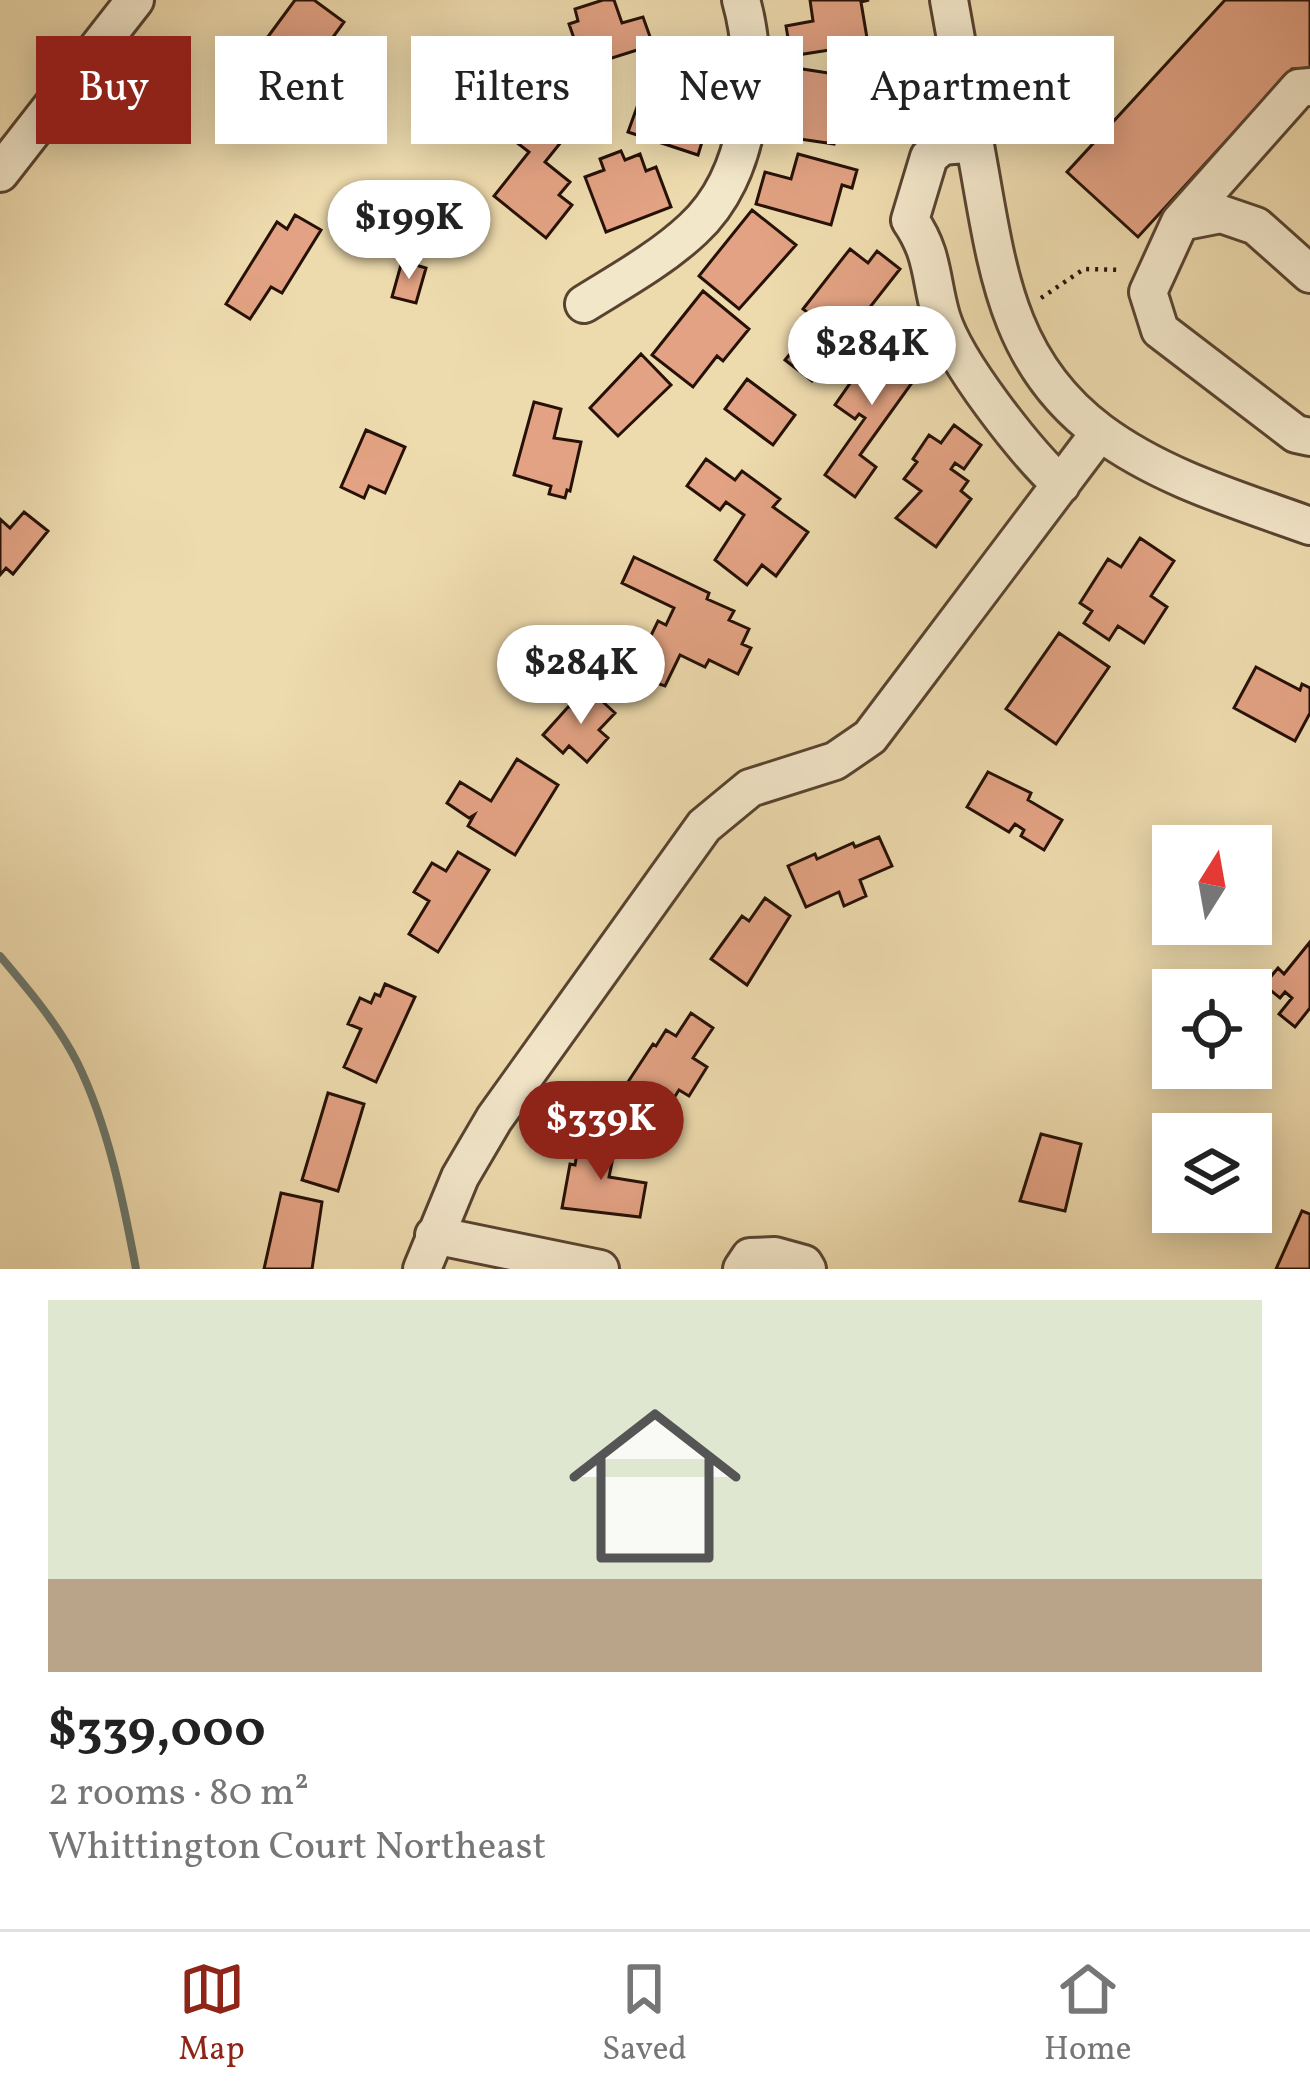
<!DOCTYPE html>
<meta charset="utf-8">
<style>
:root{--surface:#fff;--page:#f6f6f6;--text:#222;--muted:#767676;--line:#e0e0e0;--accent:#8f2418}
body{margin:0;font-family:Vollkorn,serif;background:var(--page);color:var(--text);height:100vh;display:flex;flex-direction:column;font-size:45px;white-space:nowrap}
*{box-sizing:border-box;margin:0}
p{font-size:39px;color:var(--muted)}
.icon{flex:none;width:66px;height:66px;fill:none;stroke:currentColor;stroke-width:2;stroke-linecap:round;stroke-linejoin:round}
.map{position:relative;height:1269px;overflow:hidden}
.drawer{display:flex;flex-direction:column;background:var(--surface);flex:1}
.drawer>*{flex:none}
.guide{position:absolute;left:36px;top:36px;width:1239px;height:108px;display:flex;gap:24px}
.needle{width:78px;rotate:11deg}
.tools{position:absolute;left:1152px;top:825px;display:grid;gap:24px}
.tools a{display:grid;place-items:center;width:120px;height:120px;border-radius:0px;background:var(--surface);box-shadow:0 6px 30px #0003;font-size:60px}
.price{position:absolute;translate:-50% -102px;padding:0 27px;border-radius:42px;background:#fff;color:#222;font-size:39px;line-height:78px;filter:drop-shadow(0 3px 6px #0008)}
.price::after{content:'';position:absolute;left:50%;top:72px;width:36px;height:27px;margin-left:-18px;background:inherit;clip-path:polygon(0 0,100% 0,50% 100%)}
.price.selected{background:var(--accent);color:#fff}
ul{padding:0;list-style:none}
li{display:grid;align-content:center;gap:24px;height:636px;padding:0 48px}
li span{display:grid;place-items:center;height:372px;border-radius:0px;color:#555}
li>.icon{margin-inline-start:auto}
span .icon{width:216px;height:216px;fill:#fffc;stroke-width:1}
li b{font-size:51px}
.pill{padding:0 42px;border-radius:0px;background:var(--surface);box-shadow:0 6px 30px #0003;font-size:42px;line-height:108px}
.pill.selected{background:var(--accent);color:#fff}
.dock{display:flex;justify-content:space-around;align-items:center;height:168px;border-top:3px solid var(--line);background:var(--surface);font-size:33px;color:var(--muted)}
.dock a{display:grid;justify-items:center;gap:6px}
.dock .selected{color:var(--accent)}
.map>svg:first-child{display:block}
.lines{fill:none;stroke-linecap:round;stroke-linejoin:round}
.stream{stroke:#6b766a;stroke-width:8}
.building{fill:#e2a283;stroke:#261107;stroke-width:3}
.minor-casing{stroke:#584330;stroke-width:42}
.path{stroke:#261107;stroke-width:4.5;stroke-dasharray:3 6;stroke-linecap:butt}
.minor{stroke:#f3e7ca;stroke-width:36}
</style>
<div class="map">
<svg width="1310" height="1269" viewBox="0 0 1310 1269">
<rect width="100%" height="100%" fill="#eddaad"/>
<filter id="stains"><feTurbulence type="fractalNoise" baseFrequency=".00167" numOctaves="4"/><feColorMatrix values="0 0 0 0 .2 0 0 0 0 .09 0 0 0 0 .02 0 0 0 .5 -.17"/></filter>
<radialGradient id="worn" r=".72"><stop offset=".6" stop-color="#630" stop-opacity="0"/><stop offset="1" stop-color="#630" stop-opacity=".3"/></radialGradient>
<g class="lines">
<path class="stream" d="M0,956C28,989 57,1023 77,1062C108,1125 123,1200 136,1269"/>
</g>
<path class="building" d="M295,0H314L344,22L280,110L248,86L265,65L253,57Z
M603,0H614L622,23L643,17L653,45L590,65L583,45L577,47L569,24L578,21L575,9Z
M810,0H869L861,2L868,44L791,56L786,26L813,21Z
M1225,0H1310V68L1292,69L1138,237L1067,172Z
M796,68L867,79L863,103L846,101L844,115L838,114L834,144L793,138L799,100L791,99Z
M662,70L685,77L682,88L700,94L690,124L706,129L698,155L628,132L650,71L661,74Z
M542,109L570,131L545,162L570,182L559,195L572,205L546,238L494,196L529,152L516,142Z
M621,151L625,160L640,154L646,171L656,167L671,207L606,232L585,177L604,170L600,159Z
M798,154L857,170L852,188L842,185L831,225L756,204L765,172L791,179Z
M383,208L409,225L393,250L367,233Z
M752,210L796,245L739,309L699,276Z
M295,215L321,230L282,293L271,287L250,319L226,304L277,222L287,229Z
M850,249L868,263L877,251L900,269L812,381L785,360L808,332L819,341L829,329L803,309Z
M402,261L426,268L416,303L392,297Z
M703,291L749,329L723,361L717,356L693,387L652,355Z
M881,339L897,351L893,357L898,361L910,344L927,362L860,455L876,467L855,497L825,475L865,418L859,414L855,419L835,405Z
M641,354L671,385L618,436L590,408Z
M747,379L795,415L773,445L725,409Z
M534,402L561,409L554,438L581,442L570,491L567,490L565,498L549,494L551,486L514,475Z
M954,425L981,445L964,469L955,463L951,469L968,481L961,491L971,499L936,547L896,518L921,491L904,479L917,462L913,459L929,435L941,443Z
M366,430L405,447L385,493L369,486L364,498L341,487Z
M706,459L735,480L742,471L780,499L773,507L808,532L776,576L762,565L747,585L715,560L744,515L726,502L720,510L687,486Z
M24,512L48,531L13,574L6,568L0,575V519L10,528Z
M1140,538L1174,561L1151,596L1167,607L1144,643L1118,626L1109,640L1084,623L1092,611L1080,603L1108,559L1121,567Z
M634,557L709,593L707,599L734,611L729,620L749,629L742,644L751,648L738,674L709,660L705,667L680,655L665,686L638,677L642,654L658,621L666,625L674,608L622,583Z
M1059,633L1109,667L1056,744L1006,709Z
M1256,667L1300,690L1302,684L1310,688V713L1295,741L1234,708Z
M591,691L615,713L599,730L608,738L587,762L569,746L563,753L543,735L569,706L574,710Z
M517,759L558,785L515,855L468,826L474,815L469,818L447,803L460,782L491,801Z
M988,772L1031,793L1028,800L1062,820L1044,850L1021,836L1024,830L1015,824L1009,832L967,807Z
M879,837L892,866L860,880L866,896L844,906L839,892L806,907L788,866L815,854L817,859L853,843L855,847Z
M458,852L489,870L438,952L409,934L429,901L414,892L432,863L446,871Z
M765,898L790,916L747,985L711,959L742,916L749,921Z
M1310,942V1008L1295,1027L1279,1014L1292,998L1285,992L1280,998L1264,985L1278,968L1284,974Z
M385,984L415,997L376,1082L344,1067L361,1029L348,1024L360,998L371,1003L375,994L380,996Z
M691,1013L713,1028L693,1058L707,1067L689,1096L679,1090L662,1117L622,1091L653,1044L656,1046L666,1030L676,1036Z
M328,1093L364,1104L338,1191L302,1180Z
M1041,1134L1081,1144L1065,1211L1020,1201Z
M580,1136L616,1143L609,1177L646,1183L640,1217L562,1208L570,1164L575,1165Z
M281,1193L322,1202L312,1269H264Z
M1302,1211L1310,1214V1269H1276Z"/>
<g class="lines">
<g class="minor-casing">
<path id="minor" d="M949,0C959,58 970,115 980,173C998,275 1010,365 1100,432C1162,478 1238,500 1310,526
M1310,87L1299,88L1180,222L1148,292L1160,330L1296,434L1310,437
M975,143L942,146L929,157L910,220C934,255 930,278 941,316C955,363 1025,451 1061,485
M0,173L135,0
M1180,222L1221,214L1256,226L1310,274
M584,304C621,281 661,259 693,229C751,176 762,73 741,0
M434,1235L600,1269
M422,1269L460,1177L494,1119L704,826L750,788L835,761L870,737L1100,432
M742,1269L750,1257L775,1256L804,1264L807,1269"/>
</g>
<path class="path" d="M1041,298L1084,269L1122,270"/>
<use href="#minor" class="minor"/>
</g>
<rect width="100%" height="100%" filter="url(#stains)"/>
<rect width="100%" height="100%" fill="url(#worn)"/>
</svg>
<div class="tools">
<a><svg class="needle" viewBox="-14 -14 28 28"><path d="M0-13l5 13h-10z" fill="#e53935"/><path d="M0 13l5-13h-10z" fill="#767676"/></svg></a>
<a><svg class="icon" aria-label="locate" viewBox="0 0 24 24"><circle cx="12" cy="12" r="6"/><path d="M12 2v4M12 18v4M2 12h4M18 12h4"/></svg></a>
<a><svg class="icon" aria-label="layers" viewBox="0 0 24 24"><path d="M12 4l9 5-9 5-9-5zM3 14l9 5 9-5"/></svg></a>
</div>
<b class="price" style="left:409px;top:282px">$199K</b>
<b class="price" style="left:872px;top:408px">$284K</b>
<b class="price" style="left:581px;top:727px">$284K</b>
<b class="price selected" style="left:601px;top:1183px">$339K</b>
<div class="guide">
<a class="pill selected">Buy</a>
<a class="pill">Rent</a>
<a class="pill">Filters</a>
<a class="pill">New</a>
<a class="pill">Apartment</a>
</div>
</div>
<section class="drawer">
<ul>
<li><span style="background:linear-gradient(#dfe7d0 75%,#b9a48a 0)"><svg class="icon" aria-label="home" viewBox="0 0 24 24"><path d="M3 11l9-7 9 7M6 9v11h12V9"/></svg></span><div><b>$339,000</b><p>2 rooms · 80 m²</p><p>Whittington Court Northeast</p></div></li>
</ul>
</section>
<nav class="dock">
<a class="selected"><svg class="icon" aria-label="map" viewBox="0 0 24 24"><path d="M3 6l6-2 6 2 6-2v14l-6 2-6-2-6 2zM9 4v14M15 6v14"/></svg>Map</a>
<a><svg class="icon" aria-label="saved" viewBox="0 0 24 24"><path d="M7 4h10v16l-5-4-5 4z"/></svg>Saved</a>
<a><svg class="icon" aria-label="home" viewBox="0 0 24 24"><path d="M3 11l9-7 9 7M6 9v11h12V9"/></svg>Home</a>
</nav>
